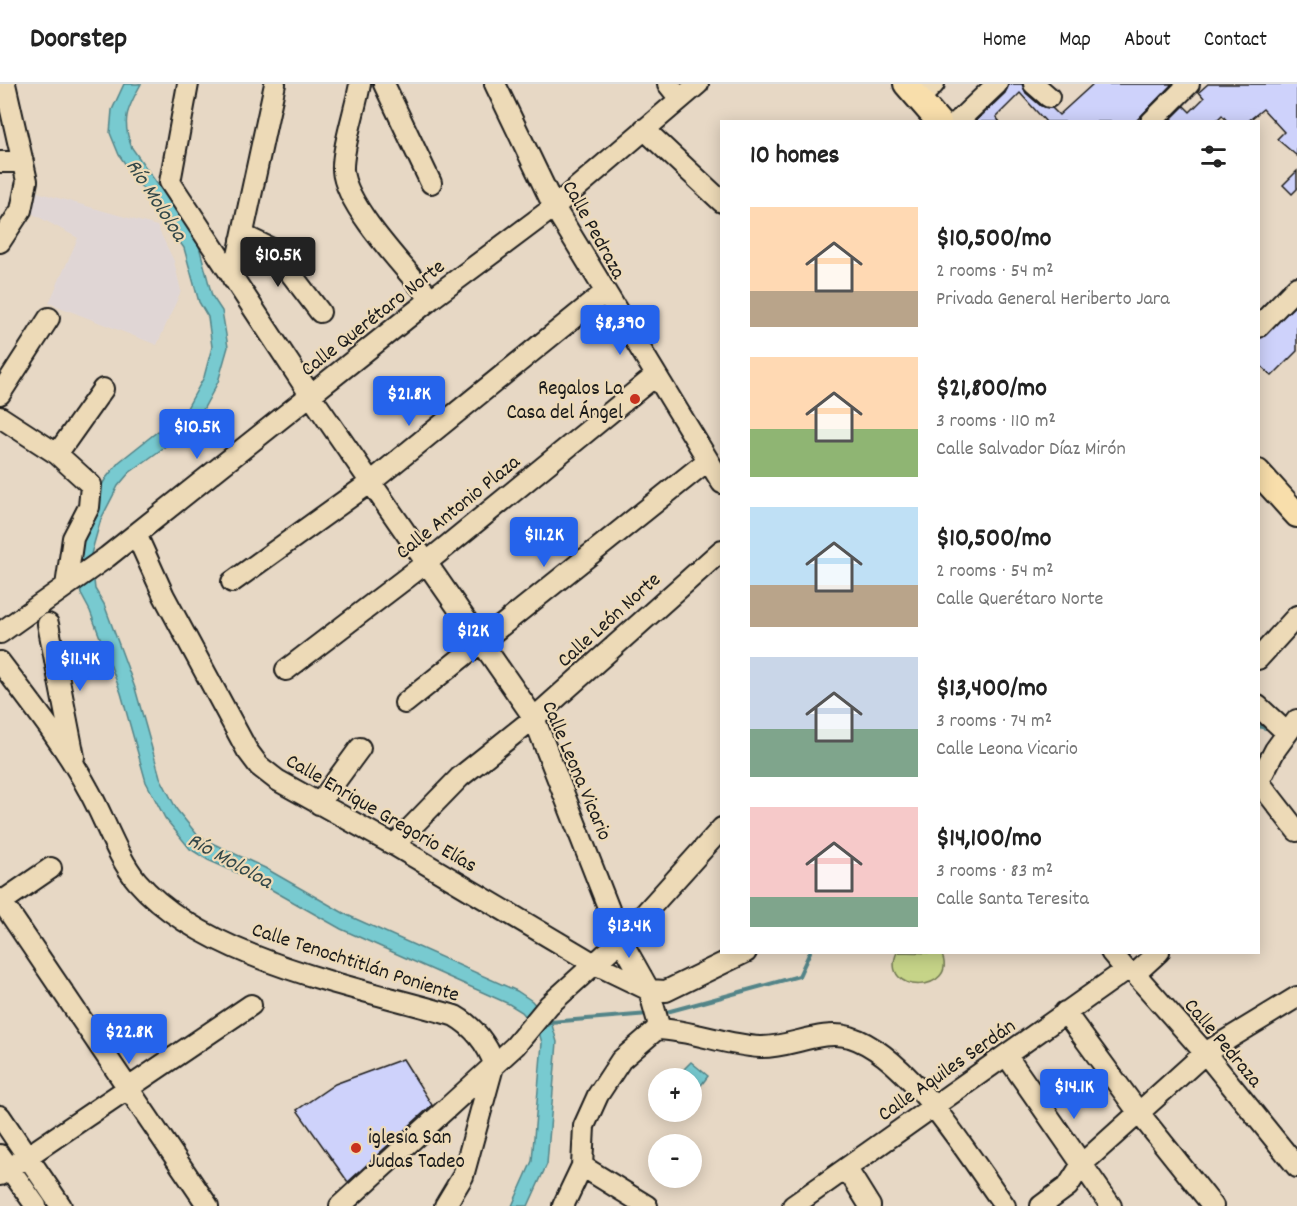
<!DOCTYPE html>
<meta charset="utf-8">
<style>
:root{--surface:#fff;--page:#f6f6f6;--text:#222;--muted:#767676;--line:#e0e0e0;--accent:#2563eb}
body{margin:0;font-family:Dekko,sans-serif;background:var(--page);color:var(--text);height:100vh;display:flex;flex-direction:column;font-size:22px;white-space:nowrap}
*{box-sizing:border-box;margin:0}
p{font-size:20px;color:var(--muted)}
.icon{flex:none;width:33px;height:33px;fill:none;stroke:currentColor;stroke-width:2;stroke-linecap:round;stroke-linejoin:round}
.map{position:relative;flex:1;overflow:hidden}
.sheet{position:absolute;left:720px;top:36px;width:540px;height:834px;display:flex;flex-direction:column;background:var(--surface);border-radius:0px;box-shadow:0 3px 15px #0003}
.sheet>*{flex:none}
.buttons{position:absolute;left:648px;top:984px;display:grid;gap:12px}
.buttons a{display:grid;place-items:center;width:54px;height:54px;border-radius:50%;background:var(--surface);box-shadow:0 3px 15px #0003;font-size:30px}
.price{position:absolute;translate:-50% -51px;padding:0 14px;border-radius:6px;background:var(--accent);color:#fff;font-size:20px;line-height:39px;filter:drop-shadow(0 2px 3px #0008)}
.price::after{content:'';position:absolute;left:50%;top:36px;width:18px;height:14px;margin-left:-9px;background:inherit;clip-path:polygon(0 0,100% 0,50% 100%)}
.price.on{background:#222;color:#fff}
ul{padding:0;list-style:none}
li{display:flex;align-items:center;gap:18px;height:150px;padding:0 30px}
li span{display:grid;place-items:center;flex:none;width:168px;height:120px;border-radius:0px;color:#555}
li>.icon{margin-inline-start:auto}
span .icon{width:72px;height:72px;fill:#fffc;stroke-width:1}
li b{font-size:26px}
h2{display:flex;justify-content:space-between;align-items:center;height:72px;padding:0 30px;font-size:26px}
header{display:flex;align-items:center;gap:36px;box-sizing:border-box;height:84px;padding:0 30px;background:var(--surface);border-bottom:2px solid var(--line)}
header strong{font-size:28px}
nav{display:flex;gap:33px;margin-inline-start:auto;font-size:21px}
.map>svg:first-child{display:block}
.built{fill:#e0d6d5}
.green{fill:#c6d488;stroke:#717852;stroke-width:1.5}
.water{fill:#78cad0;stroke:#538488;stroke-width:1.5}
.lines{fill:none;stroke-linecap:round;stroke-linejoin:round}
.stream{stroke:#538488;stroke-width:4}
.building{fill:#ced2fb;stroke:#1c1c1c;stroke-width:1.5}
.minor-casing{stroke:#1c1c1c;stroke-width:24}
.major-casing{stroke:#1c1c1c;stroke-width:28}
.minor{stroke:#eddab7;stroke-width:20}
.major{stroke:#f8deab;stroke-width:24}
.poi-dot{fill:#c8321e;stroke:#eddab7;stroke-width:2}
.labels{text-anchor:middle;stroke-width:4.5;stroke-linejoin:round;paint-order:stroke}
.street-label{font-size:21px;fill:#1c1c1c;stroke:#eddab7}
.poi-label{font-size:21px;fill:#1c1c1c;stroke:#eddab7;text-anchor:end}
.water-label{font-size:22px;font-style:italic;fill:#334849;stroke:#eddab7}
</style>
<header>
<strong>Doorstep</strong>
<nav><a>Home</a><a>Map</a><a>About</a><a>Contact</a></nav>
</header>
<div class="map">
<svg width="1297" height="1122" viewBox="0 0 1297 1122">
<rect width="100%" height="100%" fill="#e7d8c5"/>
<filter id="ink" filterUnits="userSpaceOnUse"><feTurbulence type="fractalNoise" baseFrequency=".0167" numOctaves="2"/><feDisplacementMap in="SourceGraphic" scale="12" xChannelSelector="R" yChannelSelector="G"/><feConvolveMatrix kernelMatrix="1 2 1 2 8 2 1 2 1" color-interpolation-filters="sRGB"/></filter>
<g filter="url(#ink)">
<path class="built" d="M37,108L157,142L174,177L181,207L157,261L49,219L78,154L31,129Z"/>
<path class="green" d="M897,868L941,869C961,909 878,913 897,868Z"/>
<path class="water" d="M124,0H141C127,25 121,37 132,64L198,158L212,212L222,227L228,263L218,298L199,333L173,357L129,389L118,402L101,435L91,470L95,505L104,520L135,604L160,693L177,726L199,753L265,784L347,831L517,907L532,917L552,941L557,958L547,1080L528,1122H512L532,1077L542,959L539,948L522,928L509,920L341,845L258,798L208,776L190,765L165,734L146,698L121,609L90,527L81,510L75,469L96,411L106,394L119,378L187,324L204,293L212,263L208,233L199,218L184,164L119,71L110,49L112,26Z
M691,978L708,992L696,1008L692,1010V994H675Z"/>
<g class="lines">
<path class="stream" d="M1258,642L1266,644
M663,929L799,892L810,868
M547,941L550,938L649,930"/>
</g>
<path class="building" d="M1009,0H1022L1026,9L1041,22L1052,24L1059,31L1093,0H1172L1135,38H1046L1020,9L996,33L1000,38H975L1005,9Z
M1208,0H1297V72L1277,55L1284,48L1263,25L1247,38H1228L1222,31L1215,38H1168L1184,22L1190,28L1204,14L1199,8Z
M1297,87V105L1292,110L1283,101Z
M1297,220V267L1272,292L1258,279V256Z
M403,975L432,1021L348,1098L297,1026L335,1000Z"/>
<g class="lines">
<g class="minor-casing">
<path id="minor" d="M188,0L170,98L311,312L534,634L621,856L649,906L658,938L657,945L621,976L598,1011L584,1042L582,1082L563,1122
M360,0C356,23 342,65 343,86C345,122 407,186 431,215
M384,0L431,99
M495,0L554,123L722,399
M668,0L680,15
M1034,0L1049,13
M919,15L934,0
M957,38L997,0
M1151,38L1189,0
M644,45L722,118
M0,78H23
M241,156L249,154L272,165L320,228
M0,158L21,126L27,97L5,0
M233,195L275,0
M1258,243L1297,203
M0,310L49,234
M0,333L57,370L91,401L89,423L73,454L66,502
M57,370L103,305
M136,450L164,512L247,666L259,682L277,696L394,761L593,879L649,906L666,907L746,868
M232,498L371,398L604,209
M48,540L74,673
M0,549L107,473L431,215L554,123L698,0
M1258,575L1297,532
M0,578C31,619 64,660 88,705C103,731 118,775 137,797C205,876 357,903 455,932C474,943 486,958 494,979L463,1092L445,1122
M286,586L426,479L655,292
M405,619L707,377
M1258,622L1287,649
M1259,698L1297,747
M1258,699L1275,666L1297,636
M319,720L360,664
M394,761L460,693L534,634L722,466
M0,815L208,1122
M0,819L51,784
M1111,868L1126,886L1135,890L1205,969L1297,1083
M1135,890L1159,868
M1065,928L1139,1029L1213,1122
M657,945C692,946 724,961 760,963C790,964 820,945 850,953C909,971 969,1073 1005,1122
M1006,971L1111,1122
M0,1032L61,1122
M0,1071L36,1122
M582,1082L647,1122
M847,1085L870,1122
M0,1091L251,921
M340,1122L515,962L549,921L621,856L722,744
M793,1122L1126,886
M1041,1122L1068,1102L1082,1080L1205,969L1297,913"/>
</g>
<g class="major-casing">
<path id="major" d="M906,0L939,38
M1258,388L1297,431"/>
</g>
<use href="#minor" class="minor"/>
<use href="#major" class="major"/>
</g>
</g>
<g class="poi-dot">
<circle cx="635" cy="315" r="6"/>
<circle cx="356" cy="1064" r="6"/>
</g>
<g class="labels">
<g class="street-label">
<text transform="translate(595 145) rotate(61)" y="7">Calle Pedraza</text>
<text transform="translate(372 233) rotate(-38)" y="7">Calle Querétaro Norte</text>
<text transform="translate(457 422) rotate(-39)" y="7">Calle Antonio Plaza</text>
<text transform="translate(608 535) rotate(-42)" y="7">Calle León Norte</text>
<text transform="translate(578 686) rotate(67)" y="7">Calle Leona Vicario</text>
<text transform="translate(382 728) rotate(30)" y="7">Calle Enrique Gregorio Elías</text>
<text transform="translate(356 877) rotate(18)" y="7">Calle Tenochtitlán Poniente</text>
<text transform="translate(1224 958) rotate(50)" y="7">Calle Pedraza</text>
<text transform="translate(946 985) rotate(-35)" y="7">Calle Aquiles Serdán</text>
</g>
<g class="poi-label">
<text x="623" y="310">Regalos La<tspan x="623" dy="24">Casa del Ángel</tspan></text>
<text x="368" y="1059" text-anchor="start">iglesia San<tspan x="368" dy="24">Judas Tadeo</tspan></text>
</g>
<g class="water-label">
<text transform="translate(158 115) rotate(57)" y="8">Río Mololoa</text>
<text transform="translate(231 775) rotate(29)" y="8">Río Mololoa</text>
</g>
</g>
</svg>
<div class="buttons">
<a>+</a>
<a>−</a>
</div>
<b class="price on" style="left:278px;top:204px">$10.5K</b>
<b class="price" style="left:620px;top:272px">$8,390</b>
<b class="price" style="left:409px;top:343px">$21.8K</b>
<b class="price" style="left:197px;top:376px">$10.5K</b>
<b class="price" style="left:544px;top:484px">$11.2K</b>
<b class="price" style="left:473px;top:580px">$12K</b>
<b class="price" style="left:80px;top:608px">$11.4K</b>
<b class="price" style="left:629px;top:875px">$13.4K</b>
<b class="price" style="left:129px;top:981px">$22.8K</b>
<b class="price" style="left:1074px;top:1036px">$14.1K</b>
<section class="sheet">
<h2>10 homes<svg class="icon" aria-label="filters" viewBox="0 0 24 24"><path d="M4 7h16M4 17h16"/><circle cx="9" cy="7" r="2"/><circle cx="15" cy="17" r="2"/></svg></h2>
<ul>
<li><span style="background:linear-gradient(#ffd9b3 70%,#b9a48a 0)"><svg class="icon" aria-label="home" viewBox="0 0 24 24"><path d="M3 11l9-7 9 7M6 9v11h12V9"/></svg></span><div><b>$10,500/mo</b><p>2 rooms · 54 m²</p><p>Privada General Heriberto Jara</p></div></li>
<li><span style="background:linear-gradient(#ffd9b3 60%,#8fb573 0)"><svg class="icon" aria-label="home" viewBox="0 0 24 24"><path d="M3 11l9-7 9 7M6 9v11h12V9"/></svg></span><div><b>$21,800/mo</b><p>3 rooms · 110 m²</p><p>Calle Salvador Díaz Mirón</p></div></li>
<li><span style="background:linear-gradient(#bfe0f5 65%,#b9a48a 0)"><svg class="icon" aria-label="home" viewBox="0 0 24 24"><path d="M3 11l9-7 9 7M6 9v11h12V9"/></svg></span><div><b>$10,500/mo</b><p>2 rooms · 54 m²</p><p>Calle Querétaro Norte</p></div></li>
<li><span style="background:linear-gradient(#c9d6e8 60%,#7fa58c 0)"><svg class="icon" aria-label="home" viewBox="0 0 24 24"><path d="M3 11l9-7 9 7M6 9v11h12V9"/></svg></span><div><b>$13,400/mo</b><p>3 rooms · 74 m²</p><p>Calle Leona Vicario</p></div></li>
<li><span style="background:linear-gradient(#f6c9c9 75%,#7fa58c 0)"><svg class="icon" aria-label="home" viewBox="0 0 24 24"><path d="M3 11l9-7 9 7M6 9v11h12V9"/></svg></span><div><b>$14,100/mo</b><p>3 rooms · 83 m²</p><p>Calle Santa Teresita</p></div></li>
</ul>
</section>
</div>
